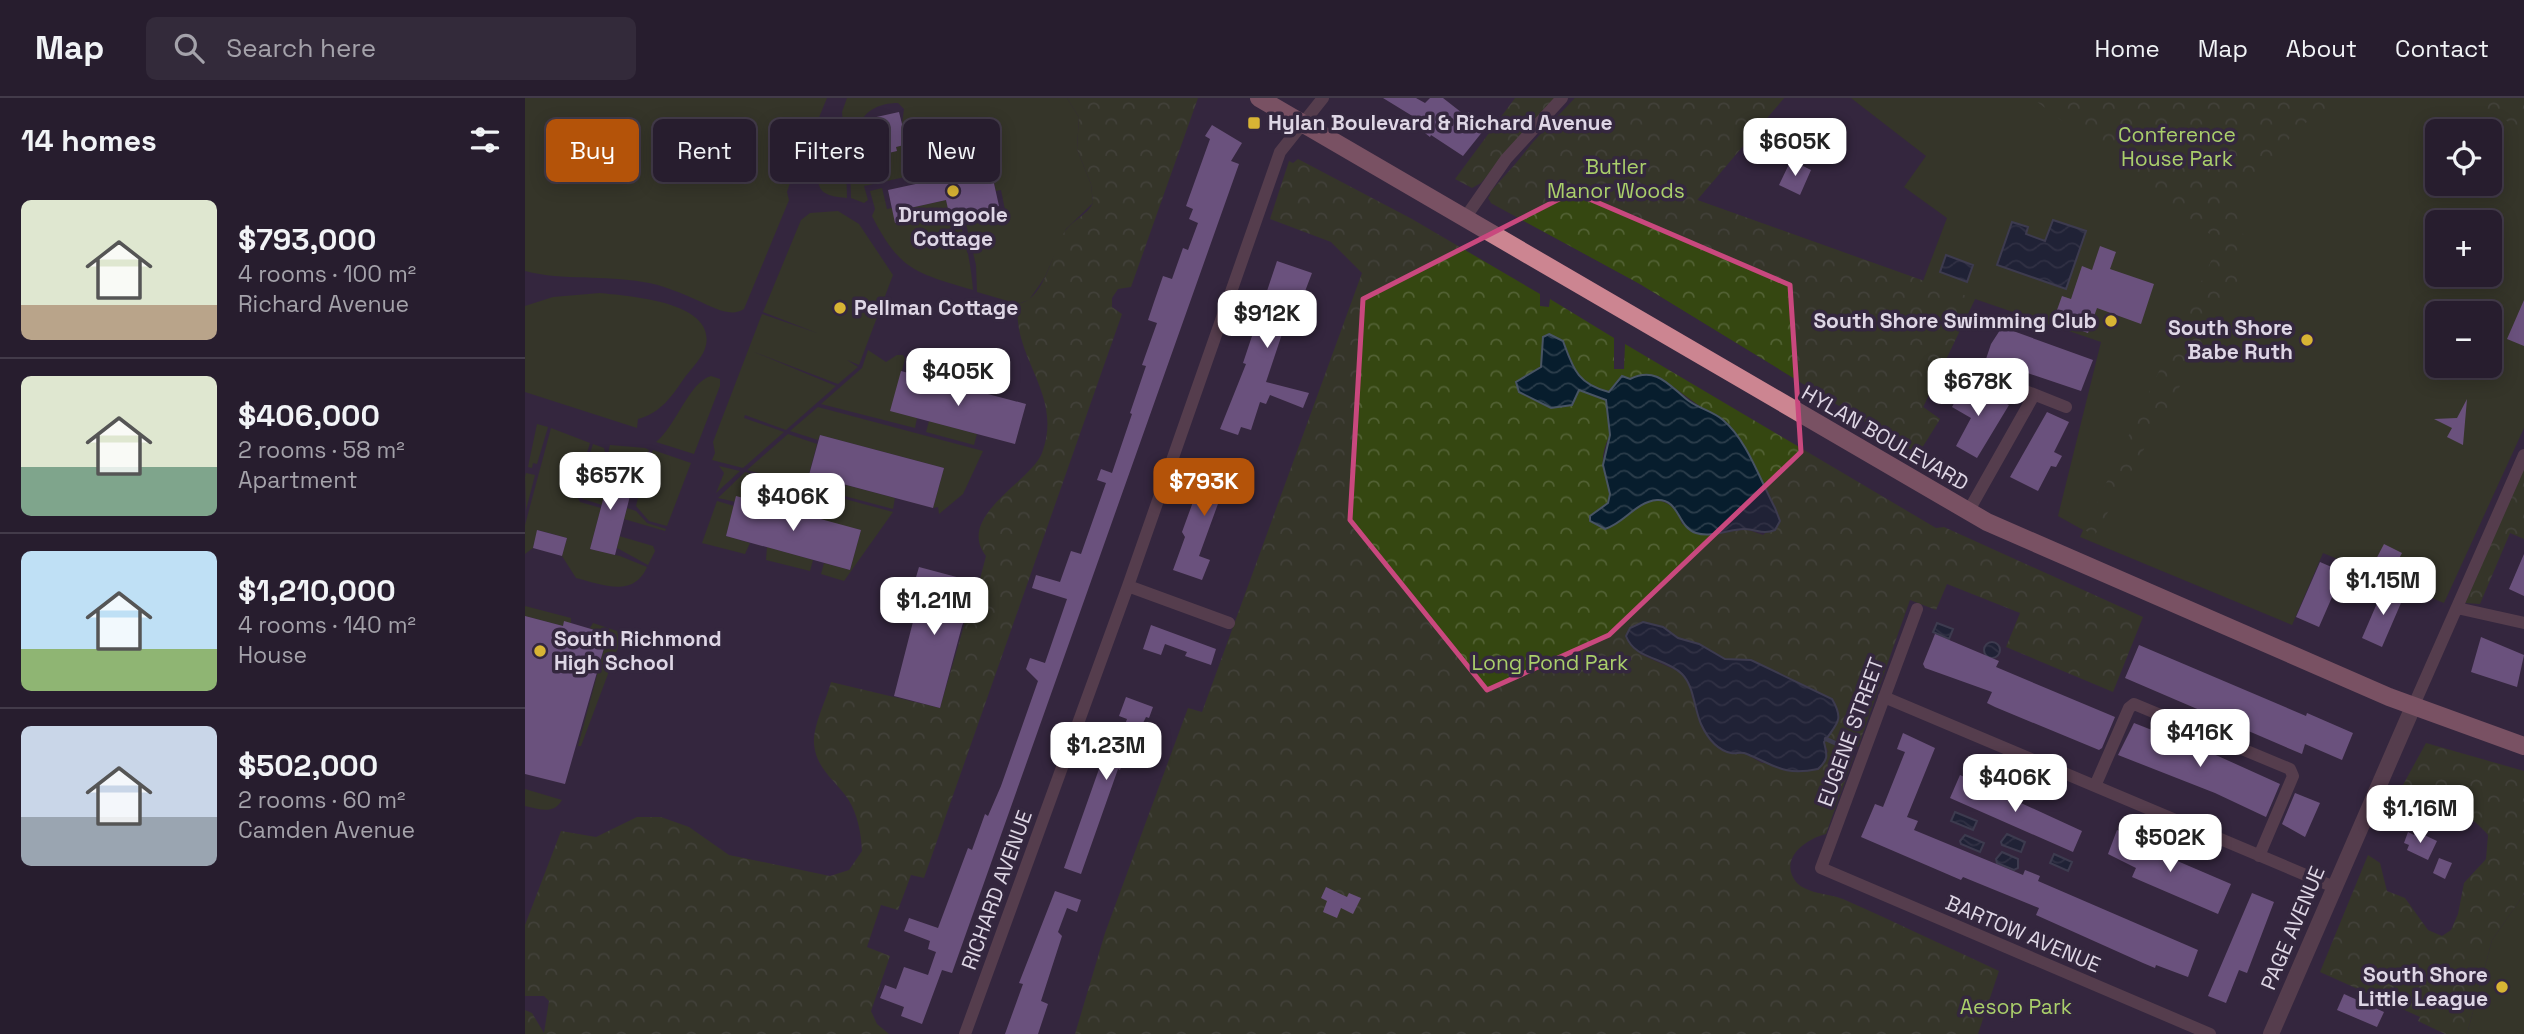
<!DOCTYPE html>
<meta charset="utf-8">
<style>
:root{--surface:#271d2e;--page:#332a3a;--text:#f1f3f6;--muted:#a4a2aa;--line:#433b4a;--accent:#b45309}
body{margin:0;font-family:"Space Grotesk",sans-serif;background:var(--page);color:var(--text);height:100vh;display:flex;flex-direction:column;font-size:26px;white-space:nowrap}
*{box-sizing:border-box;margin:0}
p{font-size:23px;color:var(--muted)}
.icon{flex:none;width:38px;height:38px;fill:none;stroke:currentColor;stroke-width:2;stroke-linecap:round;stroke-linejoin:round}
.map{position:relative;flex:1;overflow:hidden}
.panel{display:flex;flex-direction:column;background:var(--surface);width:525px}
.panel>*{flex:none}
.guide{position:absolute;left:21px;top:21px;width:665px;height:63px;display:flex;gap:14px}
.tools{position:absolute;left:1900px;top:21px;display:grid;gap:14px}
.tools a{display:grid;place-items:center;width:77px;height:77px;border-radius:10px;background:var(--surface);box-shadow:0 4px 18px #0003,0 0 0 2px var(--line);font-size:35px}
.price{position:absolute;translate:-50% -60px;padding:0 16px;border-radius:14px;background:#fff;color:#222;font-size:23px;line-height:46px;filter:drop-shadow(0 2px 4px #0008)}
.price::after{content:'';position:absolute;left:50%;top:42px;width:21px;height:16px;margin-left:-10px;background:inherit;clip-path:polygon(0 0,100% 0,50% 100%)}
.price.current{background:var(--accent);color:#fff}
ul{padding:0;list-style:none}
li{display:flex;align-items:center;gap:21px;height:175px;padding:0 21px}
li+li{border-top:2px solid var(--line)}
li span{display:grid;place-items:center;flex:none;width:196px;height:140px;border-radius:10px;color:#555}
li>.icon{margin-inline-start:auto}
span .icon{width:84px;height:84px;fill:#fffc;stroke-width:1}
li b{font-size:30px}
h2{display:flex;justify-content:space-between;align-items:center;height:84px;padding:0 21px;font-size:30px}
.tag{padding:0 24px;border-radius:10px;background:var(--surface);box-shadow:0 4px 18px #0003,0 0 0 2px var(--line);font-size:24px;line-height:63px}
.tag.current{background:var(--accent);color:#fff}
header{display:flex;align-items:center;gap:42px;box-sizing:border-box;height:98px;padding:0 35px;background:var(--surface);border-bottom:2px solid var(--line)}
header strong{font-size:33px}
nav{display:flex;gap:38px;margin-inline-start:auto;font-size:24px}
.search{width:490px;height:63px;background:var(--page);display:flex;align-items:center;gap:18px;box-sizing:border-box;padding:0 24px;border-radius:10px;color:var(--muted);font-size:26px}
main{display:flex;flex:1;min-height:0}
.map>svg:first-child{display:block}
.green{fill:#354711;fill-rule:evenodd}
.forest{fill:url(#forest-crowns);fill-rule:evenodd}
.water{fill:url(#water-waves);stroke:#485464;stroke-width:2}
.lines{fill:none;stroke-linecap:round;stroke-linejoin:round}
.stream{stroke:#485464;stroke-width:4.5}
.building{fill:#ac86c9}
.minor{stroke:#7d5a60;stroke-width:12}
.tertiary{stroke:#7d5a60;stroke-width:16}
.primary{stroke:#cc8591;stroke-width:18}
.marked{fill:none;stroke:#c9487e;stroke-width:5;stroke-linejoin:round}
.poi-dot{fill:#d8b434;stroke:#34273e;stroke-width:2.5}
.labels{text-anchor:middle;stroke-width:7;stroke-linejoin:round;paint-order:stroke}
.poi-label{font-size:21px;font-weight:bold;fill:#ded6e5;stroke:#34273e;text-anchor:start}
.park-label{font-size:21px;fill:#aacf6b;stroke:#34273e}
.street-label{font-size:21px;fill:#ded6e5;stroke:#34273e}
</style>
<header>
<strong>Map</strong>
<div class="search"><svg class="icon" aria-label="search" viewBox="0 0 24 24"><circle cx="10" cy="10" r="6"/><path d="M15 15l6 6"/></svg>Search here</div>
<nav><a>Home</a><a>Map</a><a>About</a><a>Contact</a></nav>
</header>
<main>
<section class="panel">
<h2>14 homes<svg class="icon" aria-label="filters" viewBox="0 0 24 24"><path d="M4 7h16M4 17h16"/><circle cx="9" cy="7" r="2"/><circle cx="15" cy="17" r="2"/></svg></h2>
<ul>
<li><span style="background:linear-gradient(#dfe7d0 75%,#b9a48a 0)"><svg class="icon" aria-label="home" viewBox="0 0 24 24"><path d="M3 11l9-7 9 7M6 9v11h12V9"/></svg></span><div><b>$793,000</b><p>4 rooms · 100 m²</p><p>Richard Avenue</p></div></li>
<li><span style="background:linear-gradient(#dfe7d0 65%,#7fa58c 0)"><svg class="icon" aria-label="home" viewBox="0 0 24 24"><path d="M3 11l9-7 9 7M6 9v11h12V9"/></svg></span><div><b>$406,000</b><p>2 rooms · 58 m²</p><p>Apartment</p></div></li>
<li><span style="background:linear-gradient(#bfe0f5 70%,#8fb573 0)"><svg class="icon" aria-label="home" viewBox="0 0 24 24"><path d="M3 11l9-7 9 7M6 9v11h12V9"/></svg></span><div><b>$1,210,000</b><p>4 rooms · 140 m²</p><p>House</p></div></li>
<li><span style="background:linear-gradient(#c9d6e8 65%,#9aa5b1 0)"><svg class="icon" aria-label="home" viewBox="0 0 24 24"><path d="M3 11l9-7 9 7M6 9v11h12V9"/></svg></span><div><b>$502,000</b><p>2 rooms · 60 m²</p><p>Camden Avenue</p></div></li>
</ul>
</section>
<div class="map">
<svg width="1999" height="936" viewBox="0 0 1999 936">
<defs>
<pattern id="forest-crowns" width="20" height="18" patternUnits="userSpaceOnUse" patternTransform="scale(1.75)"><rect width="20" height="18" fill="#354711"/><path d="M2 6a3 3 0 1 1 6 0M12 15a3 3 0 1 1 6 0" fill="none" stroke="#526134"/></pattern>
<pattern id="water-waves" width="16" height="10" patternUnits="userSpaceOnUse" patternTransform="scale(1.75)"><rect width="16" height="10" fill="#071d2d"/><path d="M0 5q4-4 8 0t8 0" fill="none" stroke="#2b3d4b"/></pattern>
</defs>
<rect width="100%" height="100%" fill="#34273e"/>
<path class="green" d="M0,0H302L280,53L276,52L262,94L264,102L219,211C206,220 187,209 174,203C156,195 138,187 118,184C79,177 39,183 0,173Z
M322,0H542L554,19L552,51L566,86L568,105L541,131L520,179L504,202L493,206L452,194L451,167L441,126L481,117L476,92L471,93L464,64L447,67L450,78L418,85L414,68L398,75L339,88L343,102L339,105L326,100L324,39L331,59L358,52L359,56L372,53L371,49L407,40L402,20L377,26L379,11L373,5C354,5 337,13 332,33L319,36L317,14Z
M1050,0H1259L1172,102L1398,183L1422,120L1379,89L1401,58L1326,0H1999V330L1919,505L1798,455L1767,527L1555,439L1558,432L1533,418L1576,244L1450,201L1398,309L1415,321L1393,356L1115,186L966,105L963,100L1008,44ZM1913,33H1965V86H1913ZM1913,124H1965V177H1913ZM1913,215H1965V268H1913Z
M300,58L307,66L321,64L322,100C289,98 289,86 300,58Z
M357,90L362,111L367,110L371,124L387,121L385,110L421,102L425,119L433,118C441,143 446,166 448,192C391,175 375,173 347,118L350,111L345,93Z
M313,113L334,126L368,177L334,267L322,262L333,269L313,286L229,254L311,288L261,332L220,317L219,320L259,334L218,370L187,362L190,355L188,344L237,216L292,235L238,214L276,122L285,115Z
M75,195C102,198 190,203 181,247C179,258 167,270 160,279C147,298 136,315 113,321L112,330L0,294V208L28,199Z
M343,252L361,264L372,257H378L380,261L366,313L392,320L390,330L296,306L337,270Z
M186,278L195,281V288L169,356L131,344C151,328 164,284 186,278Z
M293,309L458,353L438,396L414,416L413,409L408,410L419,370L295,337L293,342L265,333Z
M404,323L452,336L449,347L401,334Z
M12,326L23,329L12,366L8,365L7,370L3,369Z
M26,330L65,345L50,394L55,404L76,410L65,451L95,458L122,469C108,501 76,486 51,480L37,458L42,440L13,432L8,450L0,456V427Z
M263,336L292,346L284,376L311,384L309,393L318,396L321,387L370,400L368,411L222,372Z
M68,346L79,350L83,366L92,376L91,382L62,393L79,397L77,407L58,401L52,394Z
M85,347L120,350L124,352C112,386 76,376 85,347Z
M128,352L166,365L142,428L124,423L111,408L116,388L109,377L121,369Z
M194,368L215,373L191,395L199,375Z
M220,374L368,414L319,483L296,476L299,465L325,472L336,432L193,400Z
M1,375L10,377L1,412L0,379Z
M192,403L209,408L201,438L225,445L220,456L177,445Z
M102,410L111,413L122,425L141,431L140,433L99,421Z
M94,438L128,448L130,453L123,467L92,450Z
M242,449L288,462L285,473L241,462Z
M0,508L46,520V526L39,524L38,528L0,518Z
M68,525L92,533L95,544L56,648H53L83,536L65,530Z
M0,691L37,702C28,717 15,711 0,708Z
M1999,796V936H1942L1967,842Z"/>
<path class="forest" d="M542,0H673L606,189L593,191L587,200V209L597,216L399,780L386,777L373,812L356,807L342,849L365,858L346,913L352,926L364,936H0V912L7,915L19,935L24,903L19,898H0V827L36,733L71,739L112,719H136L164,729L204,757L305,778L324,772L337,753C336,735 333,717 323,701C311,683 291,671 289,646C288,627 301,603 306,584L415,610L447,500H450L461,458C430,418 506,384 517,355C539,296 487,261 493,206C521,201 527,152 540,133C548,122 562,117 568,105L566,86L552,51L554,19Z
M990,0H1030L956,85L947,90L930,81Z
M1050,0H1259L1172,102L1450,201L1398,309L1415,321L1393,356L1115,186L966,105L965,94Z
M1507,0H1825L1799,12L1772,31L1716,101L1715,116L1720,148L1717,170L1707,197L1570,437L1559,432L1695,144Z
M1938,0H1999V32Z
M773,61L887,121L1015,196V208L1024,209L1025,201L1089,240V271H1099L1100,246L1411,430L1419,429L1618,519L1588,594L1481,549L1495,515L1422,486L1411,512L1385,502L1333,649L1315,642L1311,650L1329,658L1301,736C1284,740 1255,758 1269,781C1278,796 1303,795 1318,801C1370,824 1422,849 1474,873L1453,936H550L580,835L663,610L677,614L837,175L806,144L745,121L764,63L768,65ZM1133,278L1209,333L1255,423L1238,437L1221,431L1189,436L1157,426C1150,405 1135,396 1114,408C1113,408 1106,414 1105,414C1096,417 1080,413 1071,413L1083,405C1087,389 1079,382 1078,367C1075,333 1114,302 1133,278ZM1138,529L1153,540L1174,546L1200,561L1226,562L1307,601C1320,623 1311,626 1299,644L1303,654L1237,665L1217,654L1167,600L1165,586L1155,574L1115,556Z
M1999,369V441L1985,435L1955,506L1940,505Z
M1901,645L1999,673V796L1967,842L1942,936H1920L1893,923L1895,919L1795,874L1843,757L1855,765L1862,793L1880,800L1903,832L1917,838L1926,832L1933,816L1939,785L1961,761L1963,737C1933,703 1926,718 1888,723C1880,724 1870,719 1862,716Z"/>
<path class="water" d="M1528,122L1561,133L1541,191L1472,167L1487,124L1503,129L1501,136L1520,143Z
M1421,157L1448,167L1442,184L1415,174Z
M1024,236L1038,243C1048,270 1052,286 1084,294L1097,278L1105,281C1130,269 1142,285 1160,300C1171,310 1186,312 1198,322C1222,342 1235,382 1250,410L1255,423L1250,432C1237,437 1232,431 1219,431C1204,431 1187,440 1171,435C1152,429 1155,401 1132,402C1110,404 1100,425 1080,431L1065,423V418L1083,405L1085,396L1078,367L1085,337L1081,302L1054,292L1047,307L1026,310L994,294L991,284L1016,269L1018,239Z
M1118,524L1138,529L1153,540L1174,546L1200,561L1226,562L1307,601C1320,623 1311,626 1299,644C1302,657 1304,661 1293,671C1259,678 1251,668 1222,656C1216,653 1212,656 1206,655C1192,652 1182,639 1176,626C1169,610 1169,588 1157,576C1140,559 1110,562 1101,538L1105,530Z
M1412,525L1428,531L1424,541L1408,534Z
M1459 552a8 8 0 1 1 16 0a8 8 0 1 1-16 0Z
M1430,714L1452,723L1448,732L1426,723Z
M1482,736L1500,744L1496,754L1477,747L1476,744Z
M1440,737L1459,745L1455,754L1436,746L1435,743Z
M1477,754L1493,761V770L1489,772L1472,765L1471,761Z
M1529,756L1547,764L1543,773L1525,765Z"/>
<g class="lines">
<path class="stream" d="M1301,641L1312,646"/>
</g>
<path class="building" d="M858,0H891L900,5L905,0H918L941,18L944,14L962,28L938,58L906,37L905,39L886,24L889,19Z
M374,14L377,26L402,20L407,40L371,49L372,53L359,56L358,52L331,59L325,39L350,32L347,20Z
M687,27L717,45L706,63L714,66L427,875L417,872L397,926L376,918L379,909L355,900L360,887L371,891L379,869L403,877L411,854L403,851L405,843L379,833L384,820L413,830L443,750L447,752L460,716L463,718L476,688L513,583L501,571L505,560L520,565L542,501L507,490L511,477L535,484L546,453L556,456L581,385L572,382L576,371L587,375L607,316L605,315L621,268L617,267L632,225L623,222L629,204L638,178L647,181L658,150L663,152L673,125L664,121L668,111L661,108L685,41L680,38Z
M1266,62L1286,72L1275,97L1254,87Z
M464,63L474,108L425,120L421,102L385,110L387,121L370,125L363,92L400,84L397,71L414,67L418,85L450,78L447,67Z
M1575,148L1591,154L1585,171L1629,186L1616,226L1572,210L1563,235L1528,223L1537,198L1546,201L1557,168L1567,172Z
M752,163L787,175L779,196L775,195L764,231L759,230L741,284L784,295L778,310L745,297L741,306L735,304L726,332L716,329L713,337L695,331L721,266L718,265Z
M1999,202V248L1982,241Z
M1477,229L1568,262L1556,293L1461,261L1466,246Z
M376,273L501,306L490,346L365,313Z
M1440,285L1484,307L1452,360L1431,348L1446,320L1427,309Z
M1942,301L1938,347L1922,339L1927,330L1909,321L1932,320Z
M1522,314L1544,324L1529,354L1537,358L1531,369L1526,368L1513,393L1485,379Z
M295,337L419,370L408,410L284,377Z
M690,362L714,371L702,406L694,403L674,458L685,462L677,482L648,472L660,439L657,434L680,371L686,373Z
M67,375L108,386L90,457L65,451L79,398L62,393Z
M211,398L336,432L325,472L201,438Z
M12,432L42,440L37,458L8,450Z
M1859,446L1877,455L1866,476L1848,467Z
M1999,456V498L1984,491Z
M1795,464L1818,474L1794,529L1771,519Z
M394,469L454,485L437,528L415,610L369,598L390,516L396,517L403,490L389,486Z
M1859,489L1879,498L1857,549L1837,540Z
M0,518L38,528L39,523L83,536L40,686L0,676Z
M626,527L691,551L686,567L660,558L662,554L640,546L636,557L618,551Z
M1410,536L1474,563L1471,569L1590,619L1577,650L1574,652L1470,609L1462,605L1467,594L1400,570L1398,566Z
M1956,539L1999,557L1992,589L1946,574Z
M1614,547L1781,618L1782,615L1828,635L1817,662L1780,646L1777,656L1600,580Z
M601,599L628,609L624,620L621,619L617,627L614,626L604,651L608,653L603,667L598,665L595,672L593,671L556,776L539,770L585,640L594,643L602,621L594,618Z
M1609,625L1693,658L1755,686L1741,719L1690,695L1593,657Z
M1378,635L1410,650L1382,719L1393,723L1389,732L1498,777L1500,772L1515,778L1513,783L1673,852L1663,879L1631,867L1630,870L1618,865L1511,817L1514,810L1438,779L1436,782L1336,739L1350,706L1358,709L1380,654L1372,651Z
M1435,677L1557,733L1548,754L1425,700Z
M1770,695L1795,705L1780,739L1757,726Z
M1592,732L1610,739L1608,744L1706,786L1693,816L1607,779L1611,770L1583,756Z
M1891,733L1912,743L1903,762L1882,752L1884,747L1879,745L1883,734L1889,737Z
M1914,760L1927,765L1920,781L1908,775Z
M801,789L822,799L824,795L836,800L828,816L816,810L812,820L798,814L802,803L796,800Z
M530,793L556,802L552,814L542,810L533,834L537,838L516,903L523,906L513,936H480L498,886L494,885Z
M1727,795L1749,804L1722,875L1714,872L1701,905L1683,898Z
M1819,896L1859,914L1852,929L1812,912Z"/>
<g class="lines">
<path class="minor" d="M940,120L981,61L1037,0
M1450,273L1541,309
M1443,414L1509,297
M603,488L704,525
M1932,510L1999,525
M1392,511L1296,770L1685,936
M1359,599L1809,789
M1888,609L1999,357
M1570,688L1604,610L1609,606L1765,671L1768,678L1734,758
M440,936L603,488L755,54L798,0"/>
<path class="tertiary" d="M1746,936L1888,609"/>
<path class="primary" d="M734,0L1462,424L1864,599L1999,648"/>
</g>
<path d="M0 0H1999V936H0ZM1048,94L1265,187L1276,354L1084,537L962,592L825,422L838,201Z" fill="#34273e" fill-opacity=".55" fill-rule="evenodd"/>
<path class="marked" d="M1048,94L1265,187L1276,354L1084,537L962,592L825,422L838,201Z"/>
<g class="poi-dot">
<rect x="722" y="18" width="14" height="14" rx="3.5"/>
<circle cx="428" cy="93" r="7"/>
<circle cx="315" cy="210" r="7"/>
<circle cx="1586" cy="223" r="7"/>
<circle cx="1782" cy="242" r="7"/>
<circle cx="15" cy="553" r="7"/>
<circle cx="1977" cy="889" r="7"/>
</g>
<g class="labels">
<g class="poi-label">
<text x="743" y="32">Hylan Boulevard &amp; Richard Avenue</text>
<text x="428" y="124" text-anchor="middle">Drumgoole<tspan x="428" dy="24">Cottage</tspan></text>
<text x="329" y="217">Pellman Cottage</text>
<text x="1572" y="230" text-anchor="end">South Shore Swimming Club</text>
<text x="1768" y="237" text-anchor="end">South Shore<tspan x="1768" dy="24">Babe Ruth</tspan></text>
<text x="29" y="548">South Richmond<tspan x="29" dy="24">High School</tspan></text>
<text x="1963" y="884" text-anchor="end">South Shore<tspan x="1963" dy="24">Little League</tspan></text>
</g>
<g class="park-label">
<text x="1652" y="44">Conference<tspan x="1652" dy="24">House Park</tspan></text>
<text x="1091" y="76">Butler<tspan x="1091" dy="24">Manor Woods</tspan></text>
<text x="1025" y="572">Long Pond Park</text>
<text x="1491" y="916">Aesop Park</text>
</g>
<g class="street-label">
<text transform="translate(1360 340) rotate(30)" y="7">HYLAN BOULEVARD</text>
<text transform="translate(1326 634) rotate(-70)" y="7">EUGENE STREET</text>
<text transform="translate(472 792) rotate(-70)" y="7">RICHARD AVENUE</text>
<text transform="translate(1768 830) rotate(-67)" y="7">PAGE AVENUE</text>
<text transform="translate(1498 836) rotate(23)" y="7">BARTOW AVENUE</text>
</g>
</g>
</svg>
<div class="tools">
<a><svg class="icon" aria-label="locate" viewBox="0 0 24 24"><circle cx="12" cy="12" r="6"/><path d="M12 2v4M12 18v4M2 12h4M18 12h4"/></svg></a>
<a>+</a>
<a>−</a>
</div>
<b class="price" style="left:1270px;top:80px">$605K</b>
<b class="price" style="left:742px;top:252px">$912K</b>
<b class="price" style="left:433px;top:310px">$405K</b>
<b class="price" style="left:1453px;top:320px">$678K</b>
<b class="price" style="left:85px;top:414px">$657K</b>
<b class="price current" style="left:679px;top:420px">$793K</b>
<b class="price" style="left:268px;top:435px">$406K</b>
<b class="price" style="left:1858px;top:519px">$1.15M</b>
<b class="price" style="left:409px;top:539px">$1.21M</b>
<b class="price" style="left:1675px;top:671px">$416K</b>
<b class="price" style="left:581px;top:684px">$1.23M</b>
<b class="price" style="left:1490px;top:716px">$406K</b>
<b class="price" style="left:1895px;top:747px">$1.16M</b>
<b class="price" style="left:1645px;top:776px">$502K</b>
<div class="guide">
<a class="tag current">Buy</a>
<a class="tag">Rent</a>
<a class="tag">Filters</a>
<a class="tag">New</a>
</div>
</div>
</main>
